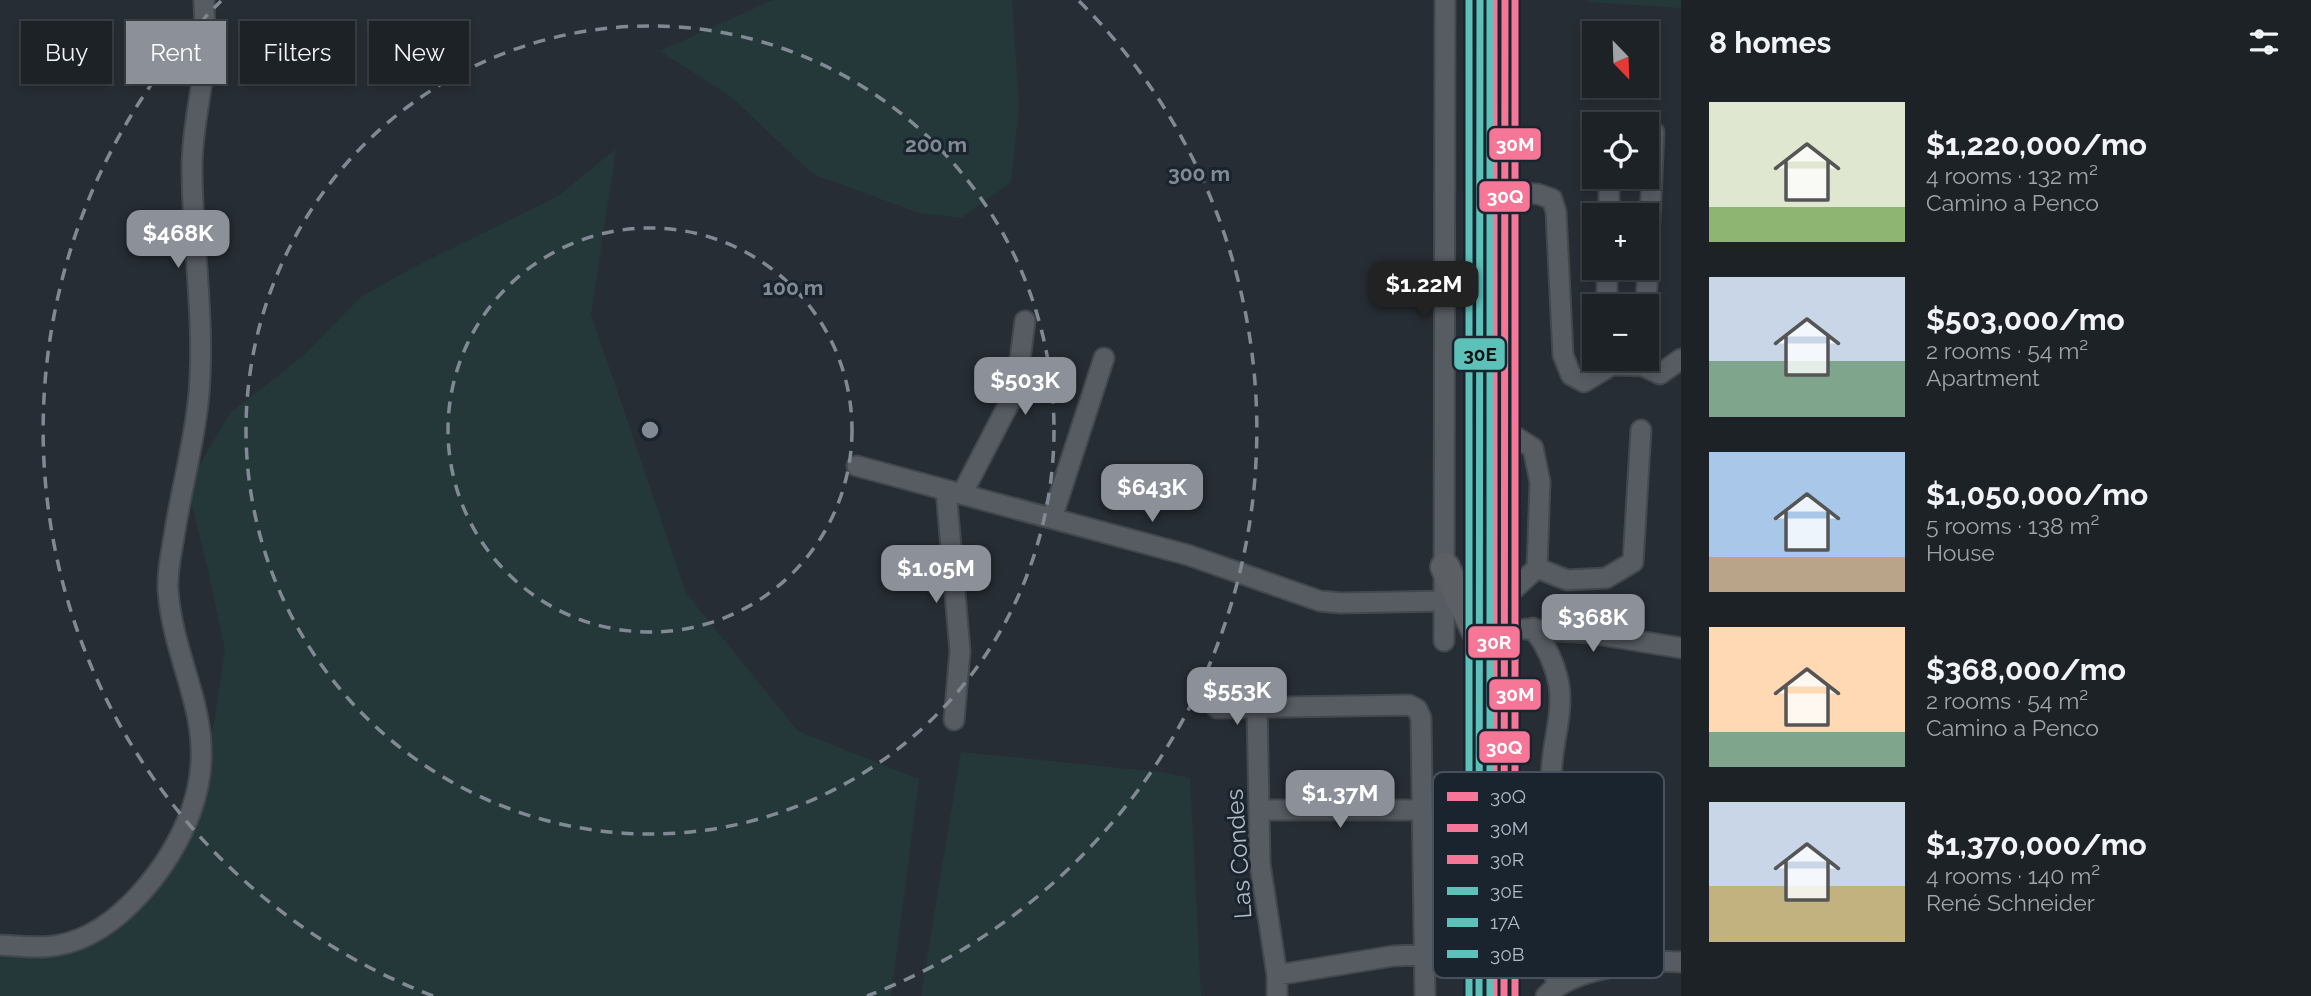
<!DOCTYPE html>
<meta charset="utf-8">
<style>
:root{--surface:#1d2227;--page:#252a2f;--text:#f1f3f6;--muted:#a0a4a7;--line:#3b3f44;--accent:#8c9099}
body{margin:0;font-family:Raleway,sans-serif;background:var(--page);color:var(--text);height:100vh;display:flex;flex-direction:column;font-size:26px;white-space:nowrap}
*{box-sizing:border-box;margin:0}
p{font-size:23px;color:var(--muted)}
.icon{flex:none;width:38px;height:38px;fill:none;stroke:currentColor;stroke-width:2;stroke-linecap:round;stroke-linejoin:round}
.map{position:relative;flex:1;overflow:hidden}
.panel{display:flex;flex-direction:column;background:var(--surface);width:630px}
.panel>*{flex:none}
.banner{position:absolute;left:21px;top:21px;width:665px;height:63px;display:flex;gap:14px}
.needle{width:46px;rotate:157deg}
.fabs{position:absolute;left:1582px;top:21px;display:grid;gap:14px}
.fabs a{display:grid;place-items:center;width:77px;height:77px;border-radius:0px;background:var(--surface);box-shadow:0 4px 10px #0003,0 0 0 2px var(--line);font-size:35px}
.price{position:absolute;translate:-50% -60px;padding:0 16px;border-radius:14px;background:var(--accent);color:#fff;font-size:23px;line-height:46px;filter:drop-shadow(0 2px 4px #0008)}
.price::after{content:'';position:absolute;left:50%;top:42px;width:21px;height:16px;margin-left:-10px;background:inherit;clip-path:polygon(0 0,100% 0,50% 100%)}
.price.active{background:#222;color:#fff}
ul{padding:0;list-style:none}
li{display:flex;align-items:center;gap:21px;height:175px;padding:0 28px}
li span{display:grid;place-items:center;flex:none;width:196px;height:140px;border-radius:0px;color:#555}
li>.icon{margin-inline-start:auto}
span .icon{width:84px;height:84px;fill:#fffc;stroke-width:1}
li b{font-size:30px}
h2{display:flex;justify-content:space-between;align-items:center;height:84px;padding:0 28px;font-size:30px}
.tag{padding:0 24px;border-radius:0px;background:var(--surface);box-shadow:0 4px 10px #0003,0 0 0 2px var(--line);font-size:24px;line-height:63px}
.tag.active{background:var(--accent);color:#fff}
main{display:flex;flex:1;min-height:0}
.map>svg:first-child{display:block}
.green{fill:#24383a}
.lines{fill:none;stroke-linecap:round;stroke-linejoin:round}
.minor-casing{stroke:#43484d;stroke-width:23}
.highway-casing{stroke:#444950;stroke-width:32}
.minor{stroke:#575c63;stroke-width:19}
.highway{stroke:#5c5f63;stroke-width:28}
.bus-1-casing{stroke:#1a242f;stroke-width:12}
.bus-2-casing{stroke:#1a242f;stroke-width:12}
.bus-3-casing{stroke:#1a242f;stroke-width:12}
.bus-4-casing{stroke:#1a242f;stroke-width:12}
.bus-5-casing{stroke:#1a242f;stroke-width:12}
.bus-6-casing{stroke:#1a242f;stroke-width:12}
.bus-1{stroke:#f67698;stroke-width:7}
.bus-2{stroke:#f67698;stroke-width:7}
.bus-3{stroke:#f67698;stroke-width:7}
.bus-4{stroke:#5dc1b9;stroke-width:7}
.bus-5{stroke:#5dc1b9;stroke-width:7}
.bus-6{stroke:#5dc1b9;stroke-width:7}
.ring{fill:none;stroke:#808994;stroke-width:3.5;stroke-dasharray:12 9}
.labels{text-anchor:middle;stroke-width:6;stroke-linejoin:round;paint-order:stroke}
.street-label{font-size:24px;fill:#b0bac7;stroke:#1a242f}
.key{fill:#1a242f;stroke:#47515d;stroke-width:2}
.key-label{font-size:19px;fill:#b0bac7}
.centre{fill:#808994;stroke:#1a242f;stroke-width:3.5}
.ring-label{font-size:21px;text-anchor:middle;font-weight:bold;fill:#808994;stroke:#1a242f;stroke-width:6;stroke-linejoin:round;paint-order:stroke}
.line-badge{stroke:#1a242f;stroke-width:2.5}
.badge-label{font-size:19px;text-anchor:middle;font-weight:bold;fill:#fff}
.pale-badge-label{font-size:19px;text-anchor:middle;font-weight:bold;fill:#111}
</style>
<main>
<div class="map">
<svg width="1681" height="996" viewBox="0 0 1681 996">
<rect width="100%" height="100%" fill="#272d34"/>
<path class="green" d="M773,0H1012L1019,107L1011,182L961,218L919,213L813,174L730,96L660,51Z
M1589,0H1681V8L1589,2Z
M616,149L591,314L686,593L798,731L919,779L891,996H0V945L79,936L117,916L170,851L194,799L214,723L225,650L206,561L187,486L230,413L302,357L361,297L412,268L558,196Z
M961,752L1160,772L1190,778L1201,996H921Z"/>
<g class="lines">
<g class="minor-casing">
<path id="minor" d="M1504,192L1538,194L1552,199L1556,212L1563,355L1571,375L1584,382L1612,365
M1609,215V177
M1607,306V268
M1646,306L1654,132
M1611,359L1612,365L1643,366L1660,374L1681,359
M1503,429L1533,448L1540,482L1537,568L1504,598
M857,466L1188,555L1320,601L1341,603L1444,601
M946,490L960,651L954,720
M962,494L1016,390L1025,321
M1052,518L1104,358
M1537,568L1567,580L1606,578L1633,562L1641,430
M1533,628C1546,645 1555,664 1559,685C1563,712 1554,738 1552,764C1547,839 1541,913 1557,987
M1525,629L1589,633L1681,648
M1444,641L1445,0
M1257,707L1260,864L1277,975V996
M1217,708L1409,705L1417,709L1421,718L1425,996
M1259,810H1421
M0,945C19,946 40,949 59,945C119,934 171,865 191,811C222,726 174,671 168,590C167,572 171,554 174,537C181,488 195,442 199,393C205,317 192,242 192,167C192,137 198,110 202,81C205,54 205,27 204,0
M1277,975L1393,956L1489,952
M1546,996C1574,967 1643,960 1681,962"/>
</g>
<g class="highway-casing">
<path id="highway" d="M1445,567L1476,631
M1479,996L1480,0
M1504,996L1505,0"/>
</g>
<use href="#minor" class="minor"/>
<use href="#highway" class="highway"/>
<g class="bus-1-casing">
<path id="bus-1" d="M1504,996L1505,0"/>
</g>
<g class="bus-2-casing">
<path id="bus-2" d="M1515,996V0"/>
</g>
<g class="bus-3-casing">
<path id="bus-3" d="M1494,996V0"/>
</g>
<g class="bus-4-casing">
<path id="bus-4" d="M1479,996L1480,0"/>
</g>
<g class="bus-5-casing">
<path id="bus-5" d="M1490,996V0"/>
</g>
<g class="bus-6-casing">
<path id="bus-6" d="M1469,996V0"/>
</g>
<use href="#bus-1" class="bus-1"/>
<use href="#bus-2" class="bus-2"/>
<use href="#bus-3" class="bus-3"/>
<use href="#bus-4" class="bus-4"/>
<use href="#bus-5" class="bus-5"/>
<use href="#bus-6" class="bus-6"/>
</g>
<g class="ring">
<circle cx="650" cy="430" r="202"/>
<circle cx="650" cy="430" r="404"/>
<path d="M433 996A606 606 0 0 1 221 1M1079 1A606 606 0 0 1 867 996"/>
</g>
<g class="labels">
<g class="street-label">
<text transform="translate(1239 854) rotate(-94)" y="8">Las Condes</text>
</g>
</g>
<rect x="1433" y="772" width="231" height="206" rx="10" class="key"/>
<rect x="1447" y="792" width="31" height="9" fill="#f67698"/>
<rect x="1447" y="824" width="31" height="8" fill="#f67698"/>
<rect x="1447" y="855" width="31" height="9" fill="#f67698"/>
<rect x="1447" y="887" width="31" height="8" fill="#5dc1b9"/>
<rect x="1447" y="918" width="31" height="9" fill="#5dc1b9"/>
<rect x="1447" y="950" width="31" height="8" fill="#5dc1b9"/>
<g class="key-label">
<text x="1490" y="803">30Q</text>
<text x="1490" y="835">30M</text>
<text x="1490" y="866">30R</text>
<text x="1490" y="898">30E</text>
<text x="1490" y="929">17A</text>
<text x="1490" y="961">30B</text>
</g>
<circle cx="650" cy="430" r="10" class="centre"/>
<g class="ring-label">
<text x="936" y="152">200 m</text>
<text x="1199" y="181">300 m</text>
<text x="793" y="295">100 m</text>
</g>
<g class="line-badge">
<rect x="1488" y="127" width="54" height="34" rx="7" fill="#f67698"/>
<rect x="1478" y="180" width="53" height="33" rx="7" fill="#f67698"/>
<rect x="1453" y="337" width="53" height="34" rx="7" fill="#5dc1b9"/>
<rect x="1467" y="625" width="54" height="34" rx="7" fill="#f67698"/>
<rect x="1488" y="678" width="54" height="33" rx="7" fill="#f67698"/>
<rect x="1478" y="730" width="53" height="34" rx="7" fill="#f67698"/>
</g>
<g class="badge-label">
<text x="1515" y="151">30M</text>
<text x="1505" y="203">30Q</text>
<text x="1494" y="649">30R</text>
<text x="1515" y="701">30M</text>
<text x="1504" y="754">30Q</text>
</g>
<g class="pale-badge-label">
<text x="1480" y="361">30E</text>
</g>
</svg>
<div class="fabs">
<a><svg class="needle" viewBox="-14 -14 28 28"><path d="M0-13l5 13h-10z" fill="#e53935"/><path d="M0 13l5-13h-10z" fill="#a0a4a7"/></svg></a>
<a><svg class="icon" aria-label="locate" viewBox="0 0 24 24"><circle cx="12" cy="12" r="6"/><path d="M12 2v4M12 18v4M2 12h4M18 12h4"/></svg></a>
<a>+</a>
<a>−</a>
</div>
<b class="price" style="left:178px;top:270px">$468K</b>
<b class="price active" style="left:1424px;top:321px">$1.22M</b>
<b class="price" style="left:1025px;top:417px">$503K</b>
<b class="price" style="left:1152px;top:524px">$643K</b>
<b class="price" style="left:936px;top:605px">$1.05M</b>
<b class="price" style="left:1593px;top:654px">$368K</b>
<b class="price" style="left:1237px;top:727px">$553K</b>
<b class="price" style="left:1340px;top:830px">$1.37M</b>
<div class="banner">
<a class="tag">Buy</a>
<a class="tag active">Rent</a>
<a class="tag">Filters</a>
<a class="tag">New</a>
</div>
</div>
<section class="panel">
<h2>8 homes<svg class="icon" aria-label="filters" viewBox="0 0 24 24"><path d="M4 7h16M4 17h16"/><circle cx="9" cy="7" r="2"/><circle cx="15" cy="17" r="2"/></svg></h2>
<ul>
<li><span style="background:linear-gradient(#dfe7d0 75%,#8fb573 0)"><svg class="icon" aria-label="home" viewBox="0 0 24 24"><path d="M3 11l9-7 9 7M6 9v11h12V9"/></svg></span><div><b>$1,220,000/mo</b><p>4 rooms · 132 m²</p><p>Camino a Penco</p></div></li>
<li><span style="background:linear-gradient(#c9d6e8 60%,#7fa58c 0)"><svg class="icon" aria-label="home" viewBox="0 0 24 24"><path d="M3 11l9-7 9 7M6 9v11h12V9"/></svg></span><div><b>$503,000/mo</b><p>2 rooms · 54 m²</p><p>Apartment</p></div></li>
<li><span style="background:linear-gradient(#a9c7e8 75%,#b9a48a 0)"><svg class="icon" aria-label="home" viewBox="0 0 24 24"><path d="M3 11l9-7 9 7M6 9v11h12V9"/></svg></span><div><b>$1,050,000/mo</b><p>5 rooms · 138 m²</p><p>House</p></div></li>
<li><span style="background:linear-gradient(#ffd9b3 75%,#7fa58c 0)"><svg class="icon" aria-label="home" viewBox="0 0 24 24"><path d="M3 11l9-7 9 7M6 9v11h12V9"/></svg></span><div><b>$368,000/mo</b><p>2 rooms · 54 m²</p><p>Camino a Penco</p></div></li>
<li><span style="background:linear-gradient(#c9d6e8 60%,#c2b280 0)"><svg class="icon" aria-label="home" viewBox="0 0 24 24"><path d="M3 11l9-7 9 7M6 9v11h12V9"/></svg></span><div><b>$1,370,000/mo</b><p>4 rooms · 140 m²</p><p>René Schneider</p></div></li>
</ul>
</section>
</main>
